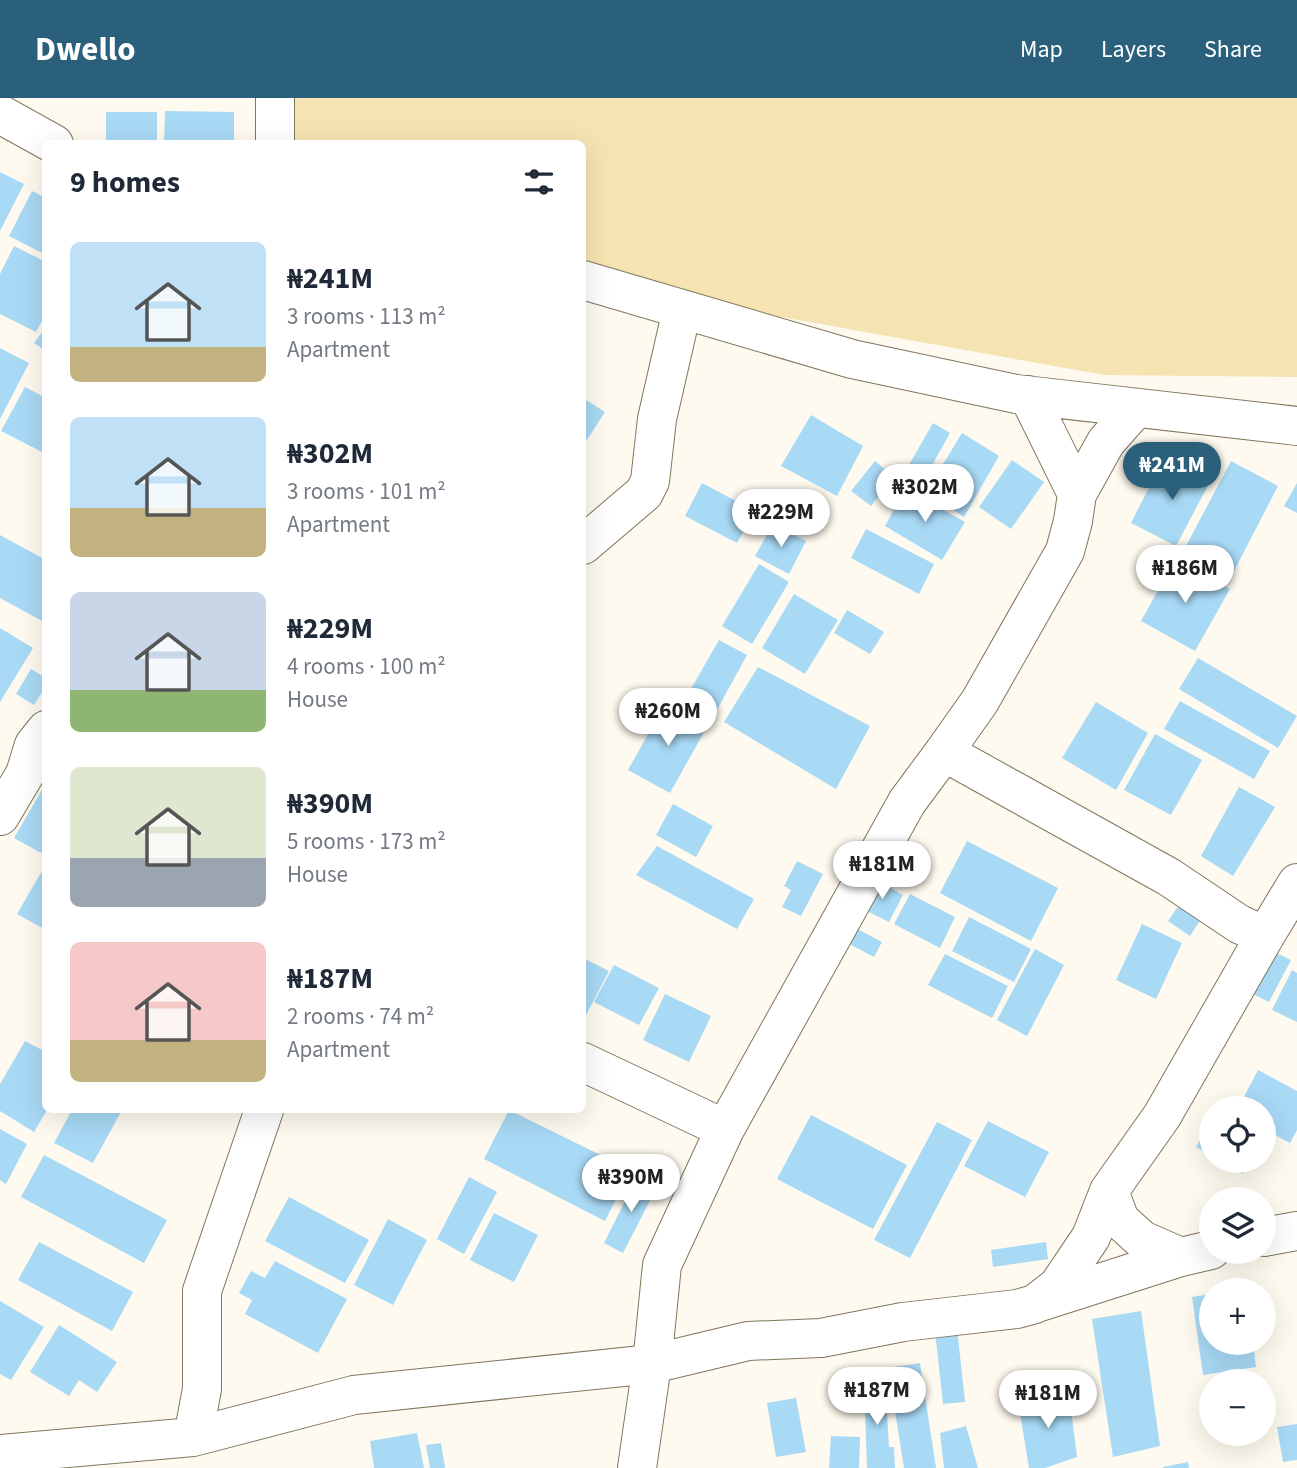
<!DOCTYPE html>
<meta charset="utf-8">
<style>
:root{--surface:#fff;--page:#f6f6f7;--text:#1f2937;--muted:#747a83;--accent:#2a607b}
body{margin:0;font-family:"Source Sans 3",sans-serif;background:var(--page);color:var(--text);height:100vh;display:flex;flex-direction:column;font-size:26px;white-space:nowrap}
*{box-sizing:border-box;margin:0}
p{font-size:23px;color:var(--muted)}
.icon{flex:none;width:38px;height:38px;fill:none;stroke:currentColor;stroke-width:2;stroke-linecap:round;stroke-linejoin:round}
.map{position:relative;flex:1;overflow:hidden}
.sheet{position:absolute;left:42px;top:42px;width:544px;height:973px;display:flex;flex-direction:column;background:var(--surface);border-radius:10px;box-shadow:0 7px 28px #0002}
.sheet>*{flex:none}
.fabs{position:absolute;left:1199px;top:998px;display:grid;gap:14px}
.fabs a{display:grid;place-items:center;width:77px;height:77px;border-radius:50%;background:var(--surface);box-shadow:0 7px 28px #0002;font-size:35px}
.price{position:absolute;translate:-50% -60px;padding:0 16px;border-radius:24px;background:#fff;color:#222;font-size:23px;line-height:46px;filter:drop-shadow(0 2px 4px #0008)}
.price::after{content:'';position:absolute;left:50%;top:42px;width:21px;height:16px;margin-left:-10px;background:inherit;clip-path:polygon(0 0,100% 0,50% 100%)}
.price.current{background:var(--accent);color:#fff}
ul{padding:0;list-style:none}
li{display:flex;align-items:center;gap:21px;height:175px;padding:0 28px}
li span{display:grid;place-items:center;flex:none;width:196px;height:140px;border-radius:10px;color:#555}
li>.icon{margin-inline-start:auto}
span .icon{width:84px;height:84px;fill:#fffc;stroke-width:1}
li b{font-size:30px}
h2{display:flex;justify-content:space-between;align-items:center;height:84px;padding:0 28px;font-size:30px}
header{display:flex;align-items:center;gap:42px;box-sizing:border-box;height:98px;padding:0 35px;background:var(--accent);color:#fff}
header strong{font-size:33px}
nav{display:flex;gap:38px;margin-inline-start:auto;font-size:24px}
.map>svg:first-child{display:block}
.green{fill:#f5e3b1}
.building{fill:#a8d9f5}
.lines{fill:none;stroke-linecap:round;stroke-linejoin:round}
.minor-casing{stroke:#7f765c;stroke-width:40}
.minor{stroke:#fff;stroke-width:38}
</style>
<header>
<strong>Dwello</strong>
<nav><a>Map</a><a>Layers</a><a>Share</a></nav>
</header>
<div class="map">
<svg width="1297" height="1370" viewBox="0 0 1297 1370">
<rect width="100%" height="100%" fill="#fefaef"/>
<path class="green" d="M293,0H1297V279L1104,277L720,208L583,163V46L293,45Z"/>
<path class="building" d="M165,13L234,14V46H164Z
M106,14H157V46L106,45Z
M0,74L24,86L0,133Z
M32,93L46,100V157L9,138Z
M14,148L46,164V216L36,234L0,216V176Z
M46,229V253L34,245Z
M0,250L29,265L0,321Z
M25,289L46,300V356L1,333Z
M583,300L605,314L583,348Z
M811,317L863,348L837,398L781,368Z
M933,325L950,335L920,389L902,379Z
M962,335L999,358L964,419L926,394Z
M1012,362L1044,384L1011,431L979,409Z
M875,363L894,379L871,408L851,393Z
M1231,363L1278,388L1234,473L1186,448Z
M1185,364L1213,378L1176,448L1131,425L1161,366L1179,375Z
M702,385L755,413L737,445L685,418Z
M1297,385V415L1284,408Z
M905,391L965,424L942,462L885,428Z
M773,426L806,443L789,476L755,458Z
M866,431L934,466L919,496L851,460Z
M0,437L46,462V517L42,523L0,500Z
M1176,460L1230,491L1195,553L1141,523Z
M759,466L789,484L752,546L722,528Z
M794,496L838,522L805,576L762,550Z
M847,512L884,534L870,556L834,535Z
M0,530L33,550L0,604Z
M719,542L747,557L713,619L684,603Z
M1198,560L1297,618L1278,650L1179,591Z
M758,569L870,628L836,691L724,624Z
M31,571L46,580V588L34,607L16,596Z
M1180,603L1270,653L1254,681L1164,631Z
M666,604L708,627L670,695L628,672Z
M1096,604L1148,635L1116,692L1062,660Z
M1155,636L1202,662L1171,717L1124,692Z
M46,685V747L41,755L14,740Z
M1239,689L1275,709L1233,778L1201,758Z
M673,706L713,728L696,759L656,737Z
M967,743L1058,790L1031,843L940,795Z
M657,748L754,801L737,831L636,777Z
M797,763L823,776L801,818L782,809L791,792L784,788Z
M46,766V832L17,816Z
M876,782L903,797L889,824L861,810Z
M910,796L955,819L940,850L894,826Z
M1181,804L1203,818L1190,838L1168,823Z
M969,819L1031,851L1014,884L952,853Z
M1142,826L1182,845L1156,901L1116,882Z
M850,827L882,844L874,859L842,842Z
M1035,851L1064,867L1027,938L997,922Z
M1268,851L1291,862L1269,904L1247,893Z
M945,856L1008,888L992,920L928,887Z
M583,860L609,873L583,923Z
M614,867L659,890L639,927L594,904Z
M1292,872L1297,875V924L1272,912Z
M665,896L711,918L689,964L643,942Z
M25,943L46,954L47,1012L34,1034L0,1013V986Z
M1258,972L1297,993V1032L1290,1045L1264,1031V1010H1238Z
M72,1012H122L93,1065L54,1045Z
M509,1012L631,1072L605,1123L484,1061Z
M811,1017L907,1067L873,1131L777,1081Z
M988,1023L1049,1054L1025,1099L964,1068Z
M1211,1023V1057L1196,1049Z
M937,1024L972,1042L910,1160L874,1142Z
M0,1031L27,1046L6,1086L0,1082Z
M44,1057L167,1122L144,1165L21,1099Z
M1219,1062H1251L1243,1076Z
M638,1077L658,1087L623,1155L604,1145Z
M469,1079L497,1094L464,1156L437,1141Z
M289,1099L369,1142L345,1185L265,1143Z
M494,1115L538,1137L514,1184L470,1162Z
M388,1121L427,1142L393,1207L354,1187Z
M39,1144L133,1194L112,1233L18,1182Z
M1046,1144L1048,1161L993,1169L991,1152Z
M275,1163L347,1201L318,1255L245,1216L252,1202L239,1195L251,1173L265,1180Z
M1211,1196V1244H1253L1256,1269L1203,1277L1192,1199Z
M0,1203L44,1229L11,1282L0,1276Z
M1141,1213L1160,1348L1113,1359L1092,1221Z
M956,1221L965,1304L943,1306L934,1224Z
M59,1227L117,1264L97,1294L79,1282L69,1298L30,1274Z
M920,1265L936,1370H904L888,1270Z
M885,1283L889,1349H894L895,1370H867L864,1284Z
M1069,1295L1077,1359L1045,1370H1029L1018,1303Z
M796,1300L806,1354L776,1359L767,1305Z
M1297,1326V1362L1283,1364L1277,1329Z
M966,1328L978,1370H944L940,1335Z
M417,1335L424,1370H374L370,1343Z
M831,1338L860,1339L859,1370H829Z
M441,1345L445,1370H430L426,1347Z
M1188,1364L1189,1370H1163V1369Z"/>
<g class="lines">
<g class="minor-casing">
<path id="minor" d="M275,0V46
M0,16L54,46
M583,182L852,261L1016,296L1297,328
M1028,297L1077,396
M1136,310L1106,344L1077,396L1073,423L1065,453L980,603L944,654L1169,779L1239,826L1265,838L1297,785
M583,447L644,395L650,383L657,321L682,212
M0,718L25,676L34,647L46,632
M583,964L725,1031
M1109,1093L1120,1122L1142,1142L1181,1159L1211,1152
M1264,1139L1297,1133
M1040,1204L1181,1159
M193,1339L202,1291V1193L264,1012
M0,1356L193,1339L354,1297L652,1266L748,1243L821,1240L903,1224L1017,1211L1035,1206L1058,1188L1091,1139L1109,1093L1162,1018L1265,838
M637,1370L652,1266L662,1167L725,1031L907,704L944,654"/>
</g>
<use href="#minor" class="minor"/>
</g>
</svg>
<div class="fabs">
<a><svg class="icon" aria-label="locate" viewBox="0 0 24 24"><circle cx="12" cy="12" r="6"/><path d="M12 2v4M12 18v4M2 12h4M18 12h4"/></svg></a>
<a><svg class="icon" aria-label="layers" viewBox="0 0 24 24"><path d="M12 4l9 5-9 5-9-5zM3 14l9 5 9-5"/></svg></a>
<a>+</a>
<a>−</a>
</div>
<b class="price current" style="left:1172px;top:404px">₦241M</b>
<b class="price" style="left:925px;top:426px">₦302M</b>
<b class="price" style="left:781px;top:451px">₦229M</b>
<b class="price" style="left:1185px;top:507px">₦186M</b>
<b class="price" style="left:668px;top:650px">₦260M</b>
<b class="price" style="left:882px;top:803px">₦181M</b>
<b class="price" style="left:631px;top:1116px">₦390M</b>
<b class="price" style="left:877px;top:1329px">₦187M</b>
<b class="price" style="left:1048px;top:1332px">₦181M</b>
<section class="sheet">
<h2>9 homes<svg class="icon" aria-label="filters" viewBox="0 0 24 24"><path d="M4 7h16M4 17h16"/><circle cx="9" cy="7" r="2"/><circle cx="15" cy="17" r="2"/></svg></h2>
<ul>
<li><span style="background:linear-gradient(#bfe0f5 75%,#c2b280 0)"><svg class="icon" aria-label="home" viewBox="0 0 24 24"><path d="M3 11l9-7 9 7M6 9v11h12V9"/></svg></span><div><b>₦241M</b><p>3 rooms · 113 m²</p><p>Apartment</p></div></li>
<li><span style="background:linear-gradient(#bfe0f5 65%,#c2b280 0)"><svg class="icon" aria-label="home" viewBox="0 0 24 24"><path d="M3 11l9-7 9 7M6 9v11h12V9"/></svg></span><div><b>₦302M</b><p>3 rooms · 101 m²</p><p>Apartment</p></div></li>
<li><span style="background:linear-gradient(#c9d6e8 70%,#8fb573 0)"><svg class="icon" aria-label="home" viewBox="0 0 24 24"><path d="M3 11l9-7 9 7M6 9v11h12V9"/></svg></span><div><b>₦229M</b><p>4 rooms · 100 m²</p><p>House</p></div></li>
<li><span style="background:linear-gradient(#dfe7d0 65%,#9aa5b1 0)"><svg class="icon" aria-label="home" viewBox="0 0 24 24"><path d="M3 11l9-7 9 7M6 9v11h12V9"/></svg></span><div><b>₦390M</b><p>5 rooms · 173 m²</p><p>House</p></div></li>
<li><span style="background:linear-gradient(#f6c9c9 70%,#c2b280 0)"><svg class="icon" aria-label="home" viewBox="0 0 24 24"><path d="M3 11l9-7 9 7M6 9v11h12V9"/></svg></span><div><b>₦187M</b><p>2 rooms · 74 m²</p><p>Apartment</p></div></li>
</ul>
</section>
</div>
